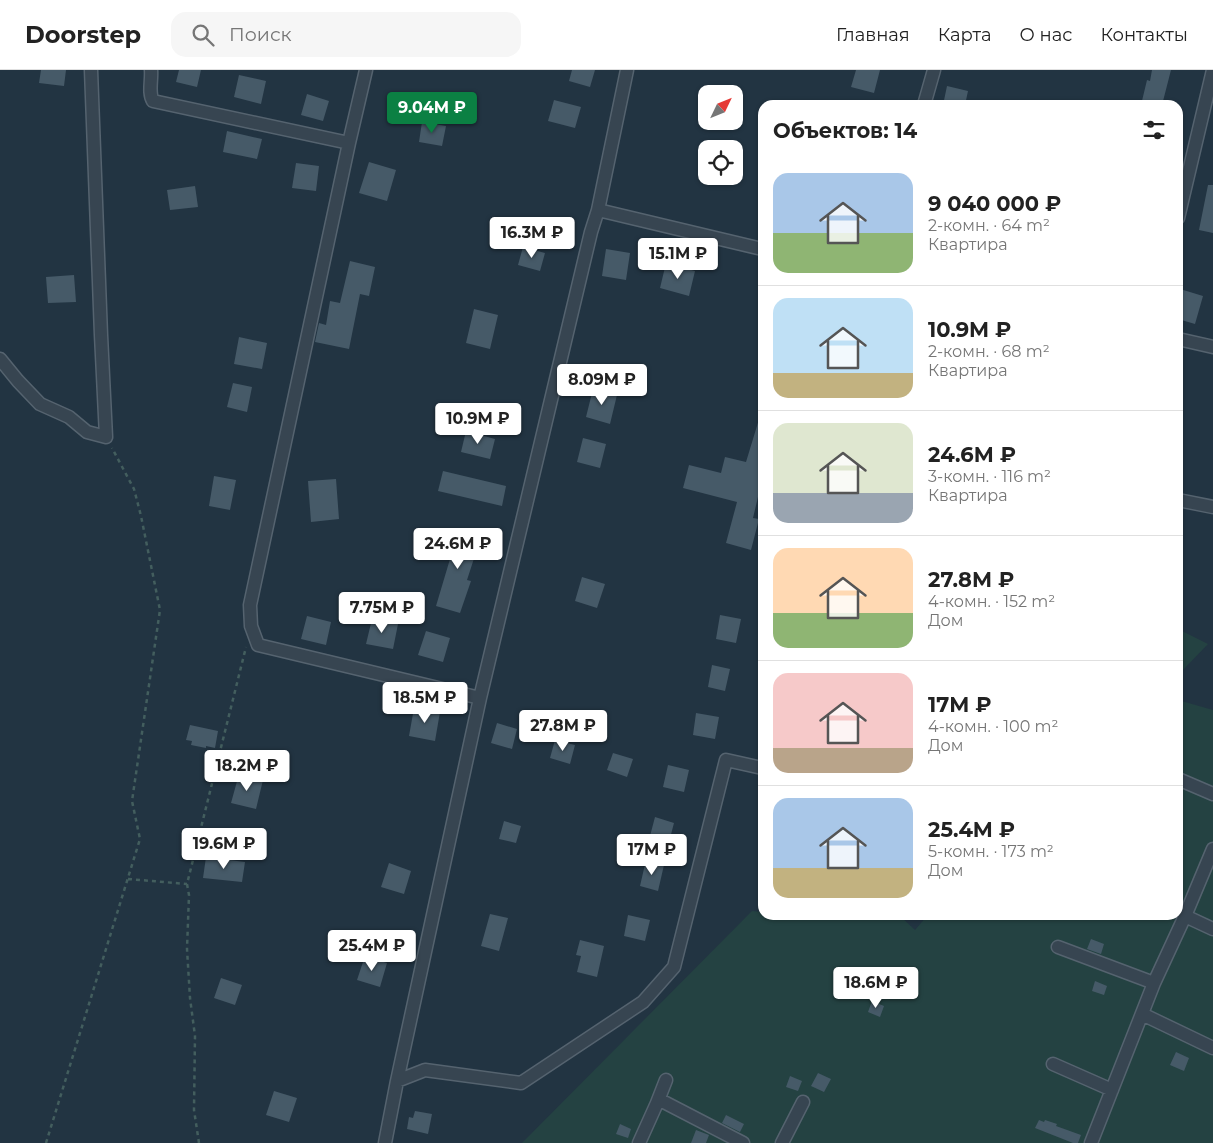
<!DOCTYPE html>
<html lang="ru">
<meta charset="utf-8">
<style>
:root{--surface:#fff;--page:#f6f6f6;--text:#222;--muted:#767676;--line:#e0e0e0;--accent:#0b8043}
body{margin:0;font-family:Montserrat,sans-serif;background:var(--page);color:var(--text);height:100vh;display:flex;flex-direction:column;font-size:19px;white-space:nowrap}
*{box-sizing:border-box;margin:0}
p{font-size:16px;color:var(--muted)}
.icon{flex:none;width:28px;height:28px;fill:none;stroke:currentColor;stroke-width:2;stroke-linecap:round;stroke-linejoin:round}
.map{position:relative;flex:1;overflow:hidden}
.side{position:absolute;left:758px;top:30px;width:425px;height:820px;display:flex;flex-direction:column;background:var(--surface);border-radius:15px;box-shadow:0 1px 4px #0004}
.side>*{flex:none}
.needle{width:32px;rotate:47deg}
.fabs{position:absolute;left:698px;top:15px;display:grid;gap:10px}
.fabs a{display:grid;place-items:center;width:45px;height:45px;border-radius:10px;background:var(--surface);box-shadow:0 1px 4px #0004;font-size:25px}
.price{position:absolute;translate:-50% -42px;padding:0 11px;border-radius:5px;background:#fff;color:#222;font-size:16px;line-height:32px;filter:drop-shadow(0 1px 2px #0008)}
.price::after{content:'';position:absolute;left:50%;top:30px;width:15px;height:11px;margin-left:-8px;background:inherit;clip-path:polygon(0 0,100% 0,50% 100%)}
.price.active{background:var(--accent);color:#fff}
ul{padding:0;list-style:none}
li{display:flex;align-items:center;gap:15px;height:125px;padding:0 15px}
li+li{border-top:1px solid var(--line)}
li span{display:grid;place-items:center;flex:none;width:140px;height:100px;border-radius:15px;color:#555}
li>.icon{margin-inline-start:auto}
span .icon{width:60px;height:60px;fill:#fffc;stroke-width:1}
li b{font-size:21px}
h2{display:flex;justify-content:space-between;align-items:center;height:60px;padding:0 15px;font-size:21px}
header{display:flex;align-items:center;gap:30px;box-sizing:border-box;height:70px;padding:0 25px;background:var(--surface);border-bottom:1px solid var(--line)}
header strong{font-size:24px}
nav{display:flex;gap:28px;margin-inline-start:auto;font-size:18px}
.search{width:350px;height:45px;background:var(--page);display:flex;align-items:center;gap:12px;box-sizing:border-box;padding:0 18px;border-radius:15px;color:var(--muted);font-size:19px}
.map>svg:first-child{display:block}
.green{fill:#244242}
.building{fill:#465a68}
.lines{fill:none;stroke-linecap:round;stroke-linejoin:round}
.minor-casing{stroke:#55636f;stroke-width:15}
.path{stroke:#435e5e;stroke-width:2.5;stroke-dasharray:4 4;stroke-linecap:butt}
.minor{stroke:#374551;stroke-width:12}
</style>
<header>
<strong>Doorstep</strong>
<div class="search"><svg class="icon" aria-label="search" viewBox="0 0 24 24"><circle cx="10" cy="10" r="6"/><path d="M15 15l6 6"/></svg>Поиск</div>
<nav><a>Главная</a><a>Карта</a><a>О нас</a><a>Контакты</a></nav>
</header>
<div class="map">
<svg width="1213" height="1073" viewBox="0 0 1213 1073">
<rect width="100%" height="100%" fill="#223442"/>
<path class="green" d="M1178,559L1208,574L1182,601L1178,613Z
M1178,630L1213,640V1073H522L752,841L762,842V845H796L850,850L851,845H899L915,860L928,845H1178Z"/>
<path class="building" d="M41,0H66L64,16L39,13Z
M179,0H201L197,17L176,12Z
M572,0H595L590,17L569,11Z
M856,0H880L874,23L851,17Z
M1152,0H1171L1162,35H1141L1147,10L1150,11Z
M239,5L266,11L261,34L234,27Z
M947,16L968,21L965,35H943Z
M307,24L329,31L323,51L301,45Z
M554,30L581,37L575,58L548,51Z
M422,52L446,56L442,76L419,72Z
M227,61L262,69L257,89L223,82Z
M369,92L396,100L387,131L359,123Z
M296,93L319,96L316,121L292,118Z
M1208,115H1213V163L1199,160Z
M195,116L198,137L170,140L167,120Z
M523,177L545,183L540,201L518,195Z
M606,179L630,183L626,210L602,206Z
M350,191L375,197L369,226L360,224L349,279L315,272L319,253L326,255L330,231L340,233Z
M666,193L695,201L689,226L660,218Z
M74,205L76,232L48,233L46,207Z
M1180,219L1203,226L1195,254L1178,249V227Z
M474,239L498,245L490,279L466,273Z
M239,267L267,273L262,299L234,294Z
M233,313L252,317L247,342L227,337Z
M593,319L617,325L610,354L586,347Z
M760,346L762,347V410L753,448L759,449L751,480L726,473L737,432L683,418L689,395L721,403L725,387L746,392Z
M466,361L495,369L490,389L461,382Z
M583,368L606,374L600,398L577,392Z
M443,401L506,416L502,436L438,421Z
M214,406L236,410L230,440L209,436Z
M336,409L339,449L311,452L308,411Z
M454,459L481,467L467,510L471,511L460,543L436,536L450,489L445,487Z
M582,507L605,514L597,538L575,531Z
M720,545L741,549L736,573L716,569Z
M307,546L331,552L326,575L301,569Z
M372,549L398,554L393,579L366,574Z
M426,561L450,568L443,592L418,585Z
M712,595L730,599L725,621L708,617Z
M414,638L440,642L435,671L409,666Z
M696,643L719,647L715,669L693,665Z
M497,653L517,659L512,679L491,673Z
M190,655L218,661L215,678L206,676V678L191,675L192,671L186,670Z
M555,670L575,675L570,694L550,688Z
M613,683L633,689L627,707L607,700Z
M668,695L689,700L684,722L663,717Z
M239,704L263,710L256,739L231,733Z
M655,747L674,753L669,772L650,766Z
M504,751L521,756L516,773L499,769Z
M206,787L245,792L242,812L203,808Z
M646,790L664,795L658,821L640,816Z
M389,793L411,801L404,824L381,817Z
M490,844L508,848L499,881L481,876Z
M628,845L650,850L645,871L624,866Z
M1091,869L1104,874L1101,884L1087,879Z
M580,870L604,876L597,907L577,902L581,886L576,885Z
M365,886L387,893L380,917L357,910Z
M221,908L242,915L235,935L214,928Z
M1095,911L1107,916L1104,925L1092,921Z
M872,931L884,936L880,947L868,942Z
M1176,982L1189,988L1184,1001L1170,995Z
M818,1003L831,1009L824,1022L811,1016Z
M790,1006L802,1011L798,1021L786,1017Z
M274,1021L297,1028L289,1052L266,1045Z
M415,1041L432,1044L428,1064L407,1059L409,1047L413,1048Z
M726,1045L744,1054L740,1062L722,1053Z
M1039,1050L1044,1052L1045,1050L1057,1054L1056,1056L1081,1065L1078,1073H1073L1035,1058Z
M620,1054L631,1059L628,1068L616,1064Z
M696,1060L709,1065L706,1073H691Z"/>
<g class="lines">
<g class="minor-casing">
<path id="minor" d="M151,0C152,10 148,23 153,31L349,73
M366,0L349,73L250,535L251,556L258,575L480,628
M924,35L934,0
M598,140L762,179
M1178,148L1213,0
M1178,269L1213,277
M0,289L18,311L40,334L69,347L87,362L106,367L101,265L91,0
M1178,430L1213,437
M1178,709L1213,724
M1185,846L1213,859
M1058,877L1154,913
M1142,944L1213,978
M1053,994L1112,1020
M397,1011L480,628L591,162L598,140L627,0
M657,1033L666,1010
M385,1073L397,1011L425,1000L521,1013L643,932L674,897L726,690L762,698
M639,1073L657,1033L662,1031L743,1073
M782,1073L803,1032
M1091,1073L1154,913L1185,846L1213,779"/>
</g>
<path class="path" d="M128,809L187,814
M46,1073L140,769L132,731L160,540L141,446L134,419L112,378
M199,1073L194,1040L195,966L190,928L187,879L189,825L187,814L246,577"/>
<use href="#minor" class="minor"/>
</g>
</svg>
<div class="fabs">
<a><svg class="needle" viewBox="-14 -14 28 28"><path d="M0-13l5 13h-10z" fill="#e53935"/><path d="M0 13l5-13h-10z" fill="#767676"/></svg></a>
<a><svg class="icon" aria-label="locate" viewBox="0 0 24 24"><circle cx="12" cy="12" r="6"/><path d="M12 2v4M12 18v4M2 12h4M18 12h4"/></svg></a>
</div>
<b class="price active" style="left:432px;top:64px">9.04M ₽</b>
<b class="price" style="left:532px;top:189px">16.3M ₽</b>
<b class="price" style="left:678px;top:210px">15.1M ₽</b>
<b class="price" style="left:602px;top:336px">8.09M ₽</b>
<b class="price" style="left:478px;top:375px">10.9M ₽</b>
<b class="price" style="left:458px;top:500px">24.6M ₽</b>
<b class="price" style="left:382px;top:564px">7.75M ₽</b>
<b class="price" style="left:425px;top:654px">18.5M ₽</b>
<b class="price" style="left:563px;top:682px">27.8M ₽</b>
<b class="price" style="left:247px;top:722px">18.2M ₽</b>
<b class="price" style="left:224px;top:800px">19.6M ₽</b>
<b class="price" style="left:652px;top:806px">17M ₽</b>
<b class="price" style="left:372px;top:902px">25.4M ₽</b>
<b class="price" style="left:876px;top:939px">18.6M ₽</b>
<section class="side">
<h2>Объектов: 14<svg class="icon" aria-label="filters" viewBox="0 0 24 24"><path d="M4 7h16M4 17h16"/><circle cx="9" cy="7" r="2"/><circle cx="15" cy="17" r="2"/></svg></h2>
<ul>
<li><span style="background:linear-gradient(#a9c7e8 60%,#8fb573 0)"><svg class="icon" aria-label="home" viewBox="0 0 24 24"><path d="M3 11l9-7 9 7M6 9v11h12V9"/></svg></span><div><b>9 040 000 ₽</b><p>2-комн. · 64 m²</p><p>Квартира</p></div></li>
<li><span style="background:linear-gradient(#bfe0f5 75%,#c2b280 0)"><svg class="icon" aria-label="home" viewBox="0 0 24 24"><path d="M3 11l9-7 9 7M6 9v11h12V9"/></svg></span><div><b>10.9M ₽</b><p>2-комн. · 68 m²</p><p>Квартира</p></div></li>
<li><span style="background:linear-gradient(#dfe7d0 70%,#9aa5b1 0)"><svg class="icon" aria-label="home" viewBox="0 0 24 24"><path d="M3 11l9-7 9 7M6 9v11h12V9"/></svg></span><div><b>24.6M ₽</b><p>3-комн. · 116 m²</p><p>Квартира</p></div></li>
<li><span style="background:linear-gradient(#ffd9b3 65%,#8fb573 0)"><svg class="icon" aria-label="home" viewBox="0 0 24 24"><path d="M3 11l9-7 9 7M6 9v11h12V9"/></svg></span><div><b>27.8M ₽</b><p>4-комн. · 152 m²</p><p>Дом</p></div></li>
<li><span style="background:linear-gradient(#f6c9c9 75%,#b9a48a 0)"><svg class="icon" aria-label="home" viewBox="0 0 24 24"><path d="M3 11l9-7 9 7M6 9v11h12V9"/></svg></span><div><b>17M ₽</b><p>4-комн. · 100 m²</p><p>Дом</p></div></li>
<li><span style="background:linear-gradient(#a9c7e8 70%,#c2b280 0)"><svg class="icon" aria-label="home" viewBox="0 0 24 24"><path d="M3 11l9-7 9 7M6 9v11h12V9"/></svg></span><div><b>25.4M ₽</b><p>5-комн. · 173 m²</p><p>Дом</p></div></li>
</ul>
</section>
</div>
